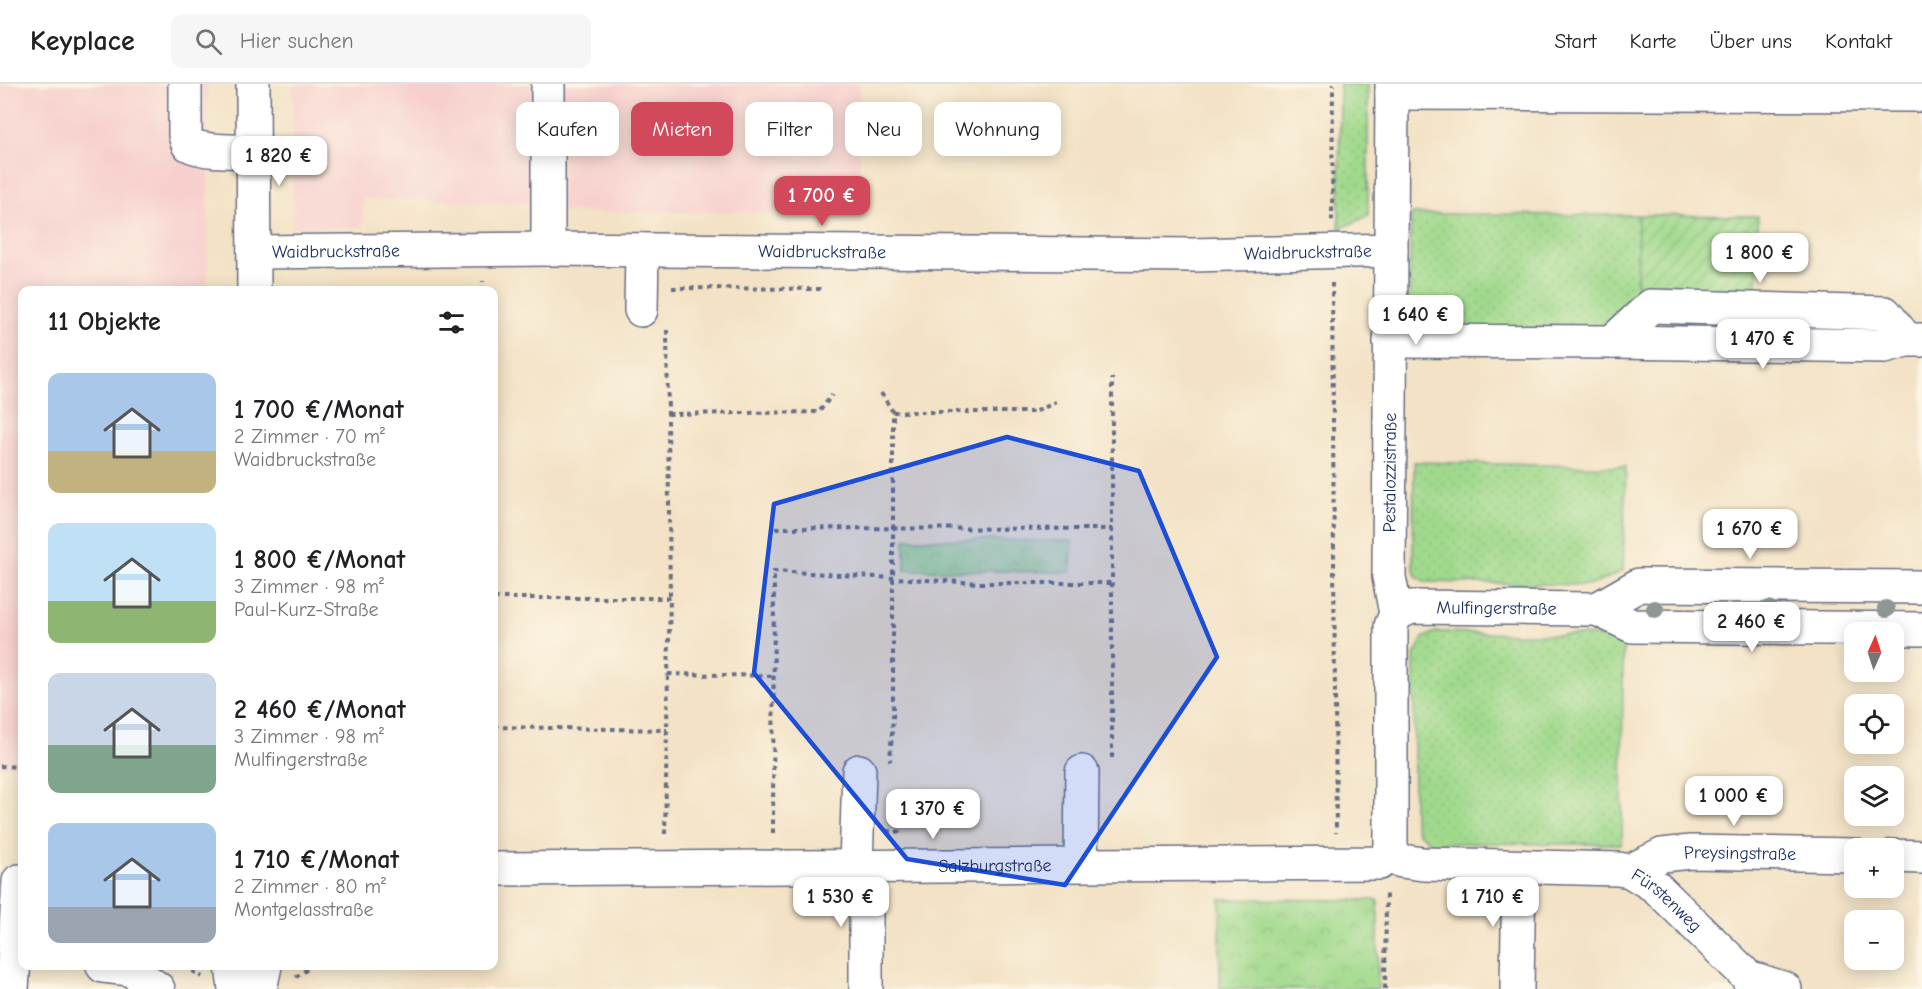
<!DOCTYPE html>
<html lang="de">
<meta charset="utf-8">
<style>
:root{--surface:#fff;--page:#f6f6f6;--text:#202124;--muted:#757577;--line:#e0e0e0;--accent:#d1495b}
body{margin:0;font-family:"Comic Neue",sans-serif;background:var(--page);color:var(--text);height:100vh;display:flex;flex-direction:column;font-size:22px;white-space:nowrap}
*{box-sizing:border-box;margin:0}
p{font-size:20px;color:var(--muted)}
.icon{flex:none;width:33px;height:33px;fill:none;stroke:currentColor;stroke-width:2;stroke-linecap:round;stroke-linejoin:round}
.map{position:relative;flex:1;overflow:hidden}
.details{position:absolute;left:18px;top:202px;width:480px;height:684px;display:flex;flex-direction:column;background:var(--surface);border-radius:12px;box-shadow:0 3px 15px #0003}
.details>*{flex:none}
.guide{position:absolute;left:516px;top:18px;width:570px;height:54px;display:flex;gap:12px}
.needle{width:39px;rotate:3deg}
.tools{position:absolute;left:1844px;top:538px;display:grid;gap:12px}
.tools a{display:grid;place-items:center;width:60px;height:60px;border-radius:12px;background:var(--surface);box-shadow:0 3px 15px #0003;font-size:30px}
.price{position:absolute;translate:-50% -51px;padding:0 14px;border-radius:12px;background:#fff;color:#222;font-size:20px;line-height:39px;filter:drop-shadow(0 2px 3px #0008)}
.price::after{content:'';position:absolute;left:50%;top:36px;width:18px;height:14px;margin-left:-9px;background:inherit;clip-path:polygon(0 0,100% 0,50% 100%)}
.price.selected{background:var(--accent);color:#fff}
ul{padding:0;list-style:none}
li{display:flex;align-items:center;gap:18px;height:150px;padding:0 30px}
li span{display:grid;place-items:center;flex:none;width:168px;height:120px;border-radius:12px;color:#555}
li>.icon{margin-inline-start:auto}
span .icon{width:72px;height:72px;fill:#fffc;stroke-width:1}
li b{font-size:26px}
h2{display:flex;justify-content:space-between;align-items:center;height:72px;padding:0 30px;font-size:26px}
.tag{padding:0 21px;border-radius:12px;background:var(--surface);box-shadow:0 3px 15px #0003;font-size:21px;line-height:54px}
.tag.selected{background:var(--accent);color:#fff}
header{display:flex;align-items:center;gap:36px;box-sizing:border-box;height:84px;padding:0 30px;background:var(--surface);border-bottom:2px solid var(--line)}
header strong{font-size:28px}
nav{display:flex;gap:33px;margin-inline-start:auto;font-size:21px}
.search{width:420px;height:54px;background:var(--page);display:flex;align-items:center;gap:15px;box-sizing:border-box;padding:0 21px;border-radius:12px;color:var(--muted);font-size:22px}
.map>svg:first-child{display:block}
.built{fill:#f7d0cd}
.grass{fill:url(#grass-dots);stroke:#5e8475;stroke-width:1.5}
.park{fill:url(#park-crowns);stroke:#5e8475;stroke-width:1.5}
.garden{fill:url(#garden-furrows);stroke:#5e8475;stroke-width:1.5}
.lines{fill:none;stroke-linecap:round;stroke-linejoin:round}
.minor-casing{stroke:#676e82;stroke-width:36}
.path{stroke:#676e82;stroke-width:4;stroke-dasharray:4.5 4.5;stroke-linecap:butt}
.minor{stroke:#fff;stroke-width:33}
.tree{fill:#8e9793}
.marked{fill:#1d4ed8;fill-opacity:0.2;stroke:#1d4ed8;stroke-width:4.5;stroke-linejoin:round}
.labels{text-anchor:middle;stroke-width:6;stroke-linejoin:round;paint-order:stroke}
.street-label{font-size:18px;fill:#1b2f5e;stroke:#fcf5e5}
</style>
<header>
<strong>Keyplace</strong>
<div class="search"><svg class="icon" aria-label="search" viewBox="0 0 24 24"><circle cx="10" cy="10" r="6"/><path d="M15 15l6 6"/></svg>Hier suchen</div>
<nav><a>Start</a><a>Karte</a><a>Über uns</a><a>Kontakt</a></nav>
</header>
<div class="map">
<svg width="1922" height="905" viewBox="0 0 1922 905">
<defs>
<pattern id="grass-dots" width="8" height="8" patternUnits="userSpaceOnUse" patternTransform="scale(1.5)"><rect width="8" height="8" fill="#a0d98c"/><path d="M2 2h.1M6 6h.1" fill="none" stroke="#89bb7b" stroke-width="1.8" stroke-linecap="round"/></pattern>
<pattern id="park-crowns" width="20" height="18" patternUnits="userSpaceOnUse" patternTransform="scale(1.5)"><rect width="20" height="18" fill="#a0d98c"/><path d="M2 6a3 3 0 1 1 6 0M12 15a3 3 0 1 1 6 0" fill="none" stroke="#89bb7b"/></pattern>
<pattern id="garden-furrows" width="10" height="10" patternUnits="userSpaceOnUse" patternTransform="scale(1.5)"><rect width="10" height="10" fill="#a0d98c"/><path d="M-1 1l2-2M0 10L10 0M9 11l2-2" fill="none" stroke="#89bb7b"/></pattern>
</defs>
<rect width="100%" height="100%" fill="#fcf5e5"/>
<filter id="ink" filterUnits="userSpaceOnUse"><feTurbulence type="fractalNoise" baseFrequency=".0167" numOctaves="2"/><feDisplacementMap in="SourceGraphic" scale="12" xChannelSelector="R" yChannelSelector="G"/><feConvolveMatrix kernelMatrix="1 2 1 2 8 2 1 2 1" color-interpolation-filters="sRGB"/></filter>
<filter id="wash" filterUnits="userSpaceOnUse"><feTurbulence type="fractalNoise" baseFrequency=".008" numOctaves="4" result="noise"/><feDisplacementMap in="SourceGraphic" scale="24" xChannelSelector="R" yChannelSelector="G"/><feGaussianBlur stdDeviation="1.35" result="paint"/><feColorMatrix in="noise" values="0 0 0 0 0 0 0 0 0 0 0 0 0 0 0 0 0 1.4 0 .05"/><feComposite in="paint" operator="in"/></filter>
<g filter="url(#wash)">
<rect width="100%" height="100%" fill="#f3e2c5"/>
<path class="built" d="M0,0H208V207H22V682H0Z
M293,0H543V119L363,115L362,143H293Z
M560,0H859L861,128H561Z"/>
<path class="grass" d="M1340,0H1368V132L1339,145Z
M1411,130L1638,131L1637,212L1599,245L1408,246Z
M1414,378L1626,383L1623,487L1592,501L1424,498L1416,492L1413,482Z
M1436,548L1608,552L1623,561L1622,760L1431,759L1417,748L1414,736V571L1423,554Z"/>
<path class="park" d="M905,455L1072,457L1071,488L905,486Z
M1220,815L1378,816V905H1220Z"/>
<path class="garden" d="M1638,131L1758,132L1757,213L1637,212Z"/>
</g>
<g filter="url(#ink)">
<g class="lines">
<g class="minor-casing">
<g id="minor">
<path d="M185,0V51L188,60C204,69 235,67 254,67"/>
<path d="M253,0L254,207"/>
<path d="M548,0V165"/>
<path d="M1392,9L1922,11"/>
<path id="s1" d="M254,168L548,165L1192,171L1391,166"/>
<path d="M641,226L642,166"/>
<path d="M1390,257L1612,258L1885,262L1907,256H1922"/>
<path d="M1612,258L1651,222L1885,229L1907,256"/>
<path d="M1597,525L1639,501L1922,503"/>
<path id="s2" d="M1396,530L1411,523L1597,525L1632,542L1922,545"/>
<path d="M1893,772L1922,773"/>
<path id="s3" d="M1387,773L1391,764V542L1396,530L1389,493L1392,0"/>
<path id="s4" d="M1387,773L1402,777L1423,780L1618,785L1630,787L1656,803L1748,893L1752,905"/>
<path d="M1081,780L1082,688"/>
<path d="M856,782L859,687"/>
<path id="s5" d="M494,785L1379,779L1387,773"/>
<path id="s6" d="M1630,787L1662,771L1691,768L1854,771"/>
<path d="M103,882L130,885L158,905"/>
<path d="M232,882L235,905"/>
<path d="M1748,893L1785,905"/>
<path d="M12,905L19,797"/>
<path d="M260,905L265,882"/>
<path d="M866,905V782"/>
<path d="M1517,905L1519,783"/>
</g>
</g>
<path class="path" d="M1332,137L1333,0
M1332,199L1336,749
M672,204L824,205
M483,207V197
M667,246L670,514
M881,309L893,328V633L890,677
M893,328H1035L1056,318
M668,330L819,328L832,311
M776,444L1112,445
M494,514H670L668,590L774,592
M494,643L667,646
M1112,674V294
M0,682L22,683
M887,747L904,748
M773,749L774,487L978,499H1112
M665,750L668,590
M185,882L202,893
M296,893L312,882
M1385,905L1386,810"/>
<use href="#minor" class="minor"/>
</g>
<g class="tree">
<circle cx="1655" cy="525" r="9"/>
<circle cx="1769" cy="525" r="9"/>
<circle cx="1886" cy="525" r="9"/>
</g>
</g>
<path class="marked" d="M1007,353L1139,387L1217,573L1065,801L907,775L754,589L774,420Z"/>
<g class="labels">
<g class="street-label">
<text dy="6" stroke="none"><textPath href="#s1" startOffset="82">Waidbruckstraße</textPath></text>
<text dy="6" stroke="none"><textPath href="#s1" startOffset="568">Waidbruckstraße</textPath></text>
<text dy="6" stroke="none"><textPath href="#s1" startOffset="1054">Waidbruckstraße</textPath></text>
<text dy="6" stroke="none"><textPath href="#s3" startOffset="387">Pestalozzistraße</textPath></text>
<text dy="6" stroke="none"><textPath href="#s2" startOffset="102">Mulfingerstraße</textPath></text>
<text dy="6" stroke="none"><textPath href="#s6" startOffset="114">Preysingstraße</textPath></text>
<text dy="6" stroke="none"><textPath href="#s5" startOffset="501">Salzburgstraße</textPath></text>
<text dy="6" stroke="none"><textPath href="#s4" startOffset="291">Fürstenweg</textPath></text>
</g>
</g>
</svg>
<div class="tools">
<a><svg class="needle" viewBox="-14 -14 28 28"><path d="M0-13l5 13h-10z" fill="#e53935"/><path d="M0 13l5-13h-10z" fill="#757577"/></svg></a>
<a><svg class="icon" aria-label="locate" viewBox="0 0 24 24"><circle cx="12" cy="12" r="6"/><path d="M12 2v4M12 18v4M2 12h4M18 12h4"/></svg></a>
<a><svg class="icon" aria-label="layers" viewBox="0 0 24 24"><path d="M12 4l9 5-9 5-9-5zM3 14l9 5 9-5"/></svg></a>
<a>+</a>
<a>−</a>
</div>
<b class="price" style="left:279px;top:103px">1 820 €</b>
<b class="price selected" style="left:822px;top:143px">1 700 €</b>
<b class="price" style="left:1760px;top:200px">1 800 €</b>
<b class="price" style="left:1416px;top:262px">1 640 €</b>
<b class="price" style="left:1763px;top:286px">1 470 €</b>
<b class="price" style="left:1750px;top:476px">1 670 €</b>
<b class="price" style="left:1752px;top:569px">2 460 €</b>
<b class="price" style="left:1734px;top:743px">1 000 €</b>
<b class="price" style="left:933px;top:756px">1 370 €</b>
<b class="price" style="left:841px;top:844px">1 530 €</b>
<b class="price" style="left:1493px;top:844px">1 710 €</b>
<div class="guide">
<a class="tag">Kaufen</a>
<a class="tag selected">Mieten</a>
<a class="tag">Filter</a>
<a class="tag">Neu</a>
<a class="tag">Wohnung</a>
</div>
<section class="details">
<h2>11 Objekte<svg class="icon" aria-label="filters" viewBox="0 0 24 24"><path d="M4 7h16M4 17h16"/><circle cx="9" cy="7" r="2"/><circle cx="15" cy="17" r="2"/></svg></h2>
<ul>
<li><span style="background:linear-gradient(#a9c7e8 65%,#c2b280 0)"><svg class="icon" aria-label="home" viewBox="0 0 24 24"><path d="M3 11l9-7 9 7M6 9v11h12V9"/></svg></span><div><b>1 700 €/Monat</b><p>2 Zimmer · 70 m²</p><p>Waidbruckstraße</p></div></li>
<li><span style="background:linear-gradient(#bfe0f5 65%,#8fb573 0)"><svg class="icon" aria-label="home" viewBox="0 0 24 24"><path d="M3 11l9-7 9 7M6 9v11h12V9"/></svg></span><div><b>1 800 €/Monat</b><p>3 Zimmer · 98 m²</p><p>Paul-Kurz-Straße</p></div></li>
<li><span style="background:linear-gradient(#c9d6e8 60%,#7fa58c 0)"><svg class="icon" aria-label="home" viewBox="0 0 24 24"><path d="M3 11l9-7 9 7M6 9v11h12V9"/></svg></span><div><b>2 460 €/Monat</b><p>3 Zimmer · 98 m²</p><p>Mulfingerstraße</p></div></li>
<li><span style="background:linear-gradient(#a9c7e8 70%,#9aa5b1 0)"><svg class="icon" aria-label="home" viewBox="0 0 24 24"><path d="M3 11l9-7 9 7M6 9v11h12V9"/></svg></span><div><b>1 710 €/Monat</b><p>2 Zimmer · 80 m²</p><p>Montgelasstraße</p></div></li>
</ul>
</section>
</div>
